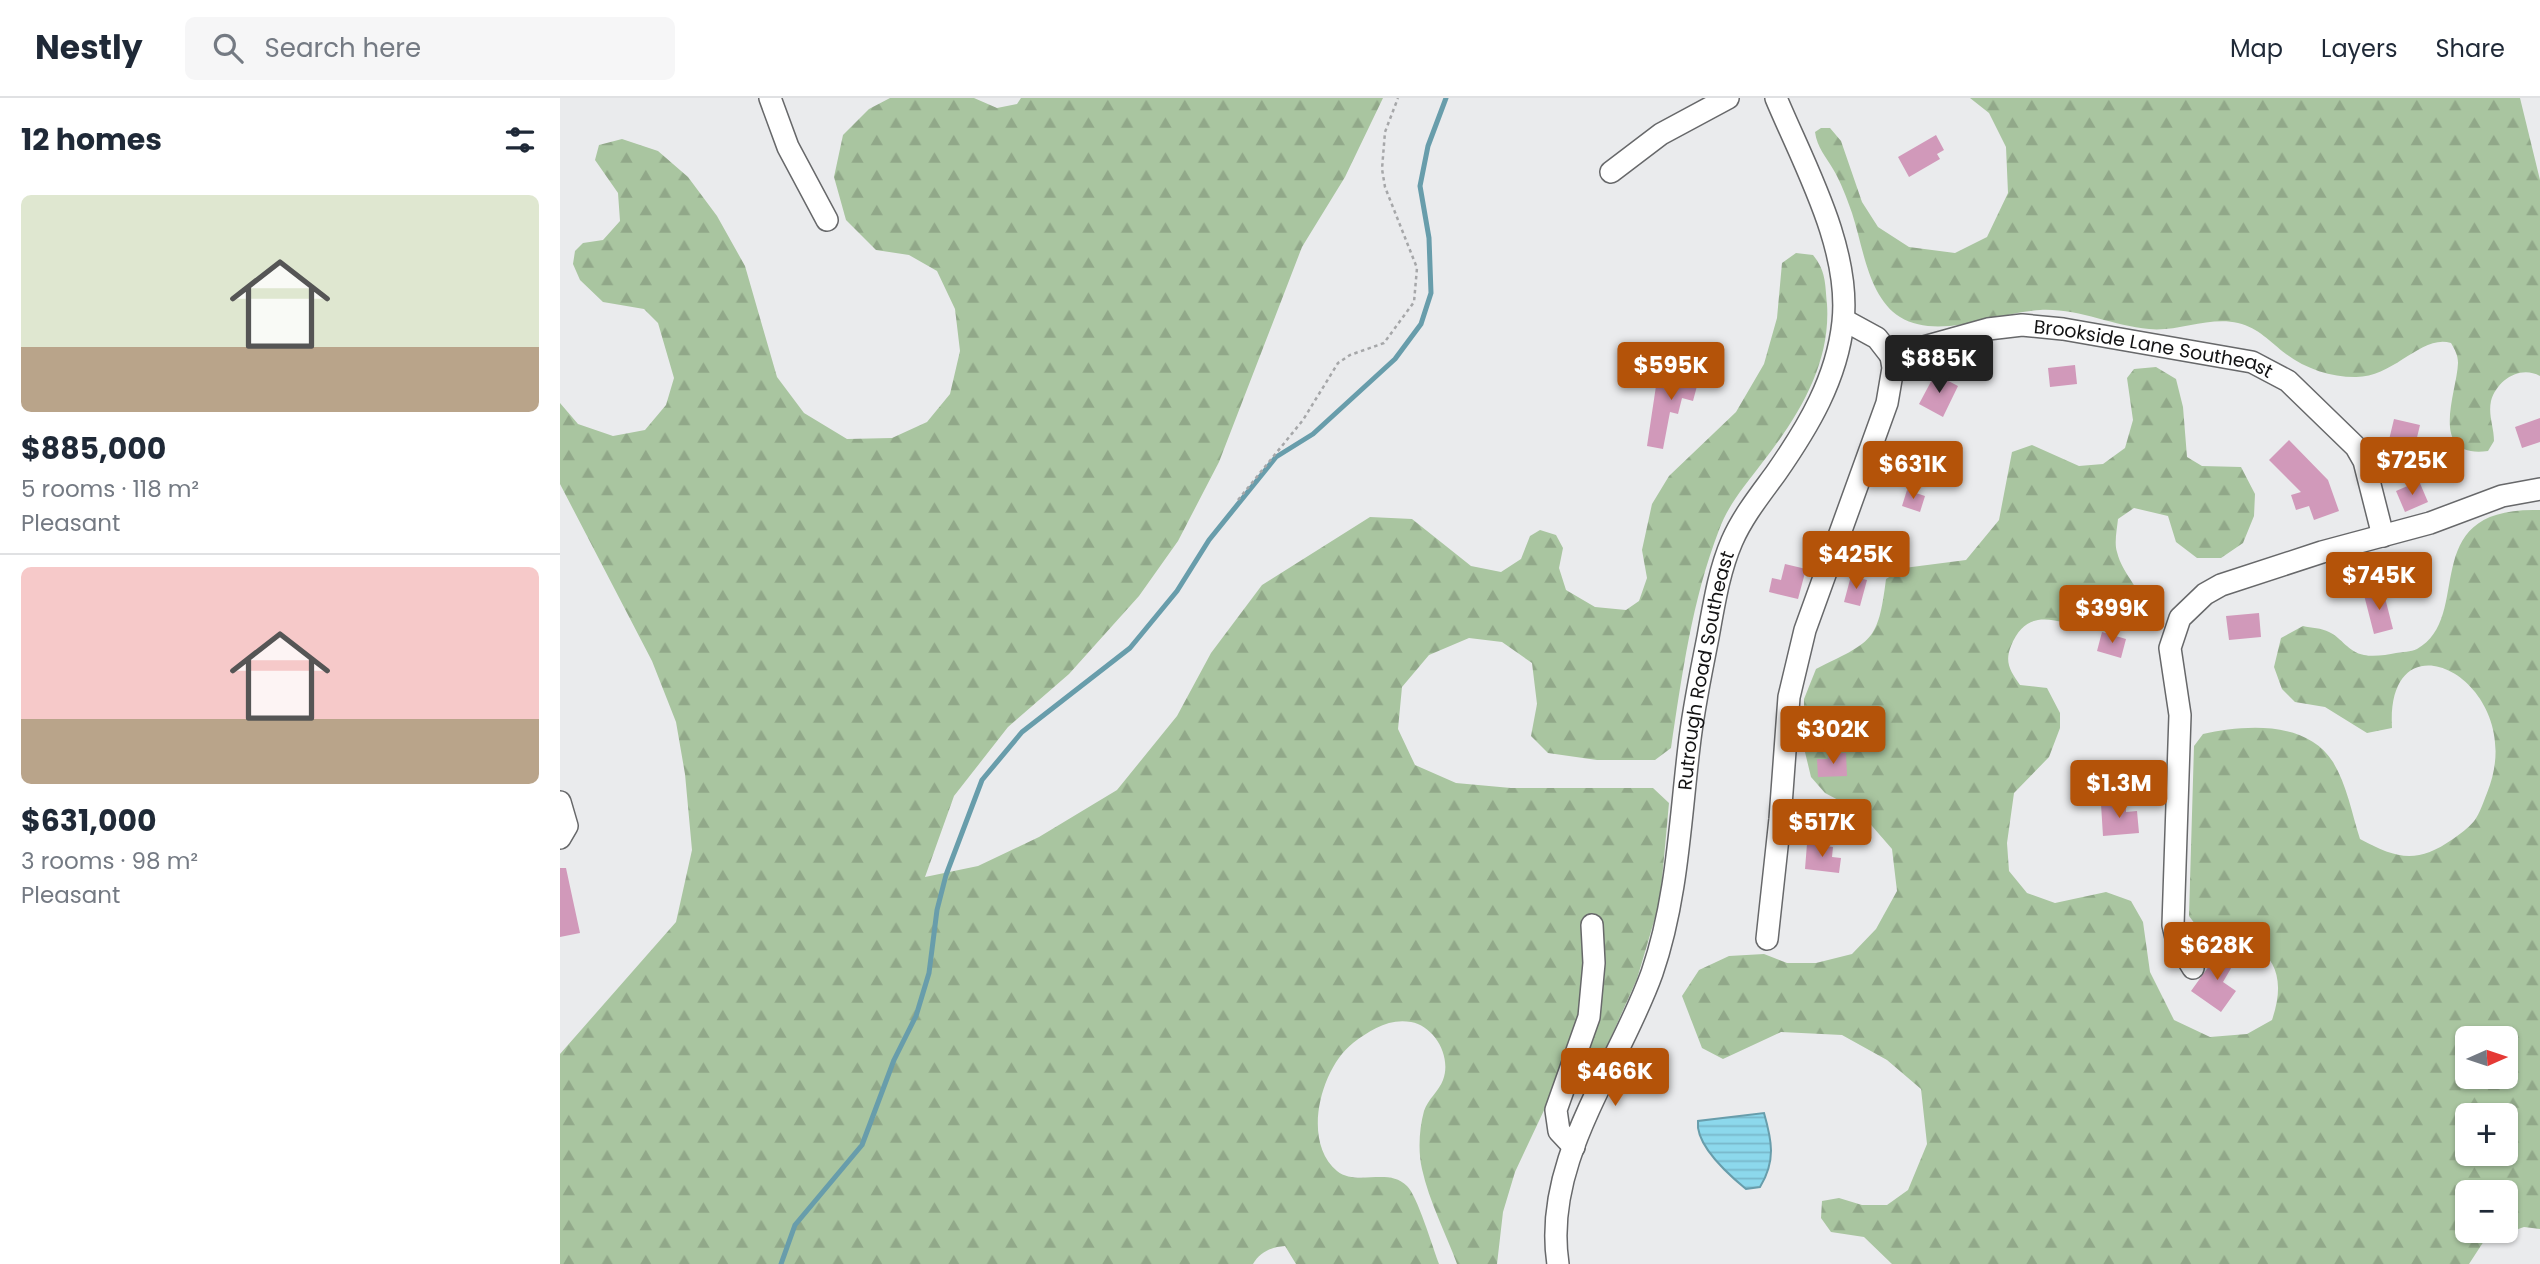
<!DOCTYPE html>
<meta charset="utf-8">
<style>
:root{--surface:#fff;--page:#f6f6f7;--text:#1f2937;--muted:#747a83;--line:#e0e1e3;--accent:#b45309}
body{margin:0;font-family:Poppins,sans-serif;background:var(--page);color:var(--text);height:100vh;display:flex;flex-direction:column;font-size:26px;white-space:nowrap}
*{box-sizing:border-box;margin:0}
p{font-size:23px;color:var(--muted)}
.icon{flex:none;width:38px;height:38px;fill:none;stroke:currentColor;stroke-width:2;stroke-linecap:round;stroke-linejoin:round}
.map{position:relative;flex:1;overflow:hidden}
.side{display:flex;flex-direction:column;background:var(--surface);width:560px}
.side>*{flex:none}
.needle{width:46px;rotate:87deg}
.controls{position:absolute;left:1895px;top:928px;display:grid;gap:14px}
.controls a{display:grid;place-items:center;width:63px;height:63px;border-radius:10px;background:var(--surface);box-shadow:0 2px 5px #0004;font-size:35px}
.price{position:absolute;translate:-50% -60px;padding:0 16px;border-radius:7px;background:var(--accent);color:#fff;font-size:23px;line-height:46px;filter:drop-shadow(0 2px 4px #0008)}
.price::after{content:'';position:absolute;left:50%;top:42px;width:21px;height:16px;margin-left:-10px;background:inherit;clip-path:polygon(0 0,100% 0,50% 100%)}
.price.on{background:#222;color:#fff}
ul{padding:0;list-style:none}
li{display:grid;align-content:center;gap:14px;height:371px;padding:0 21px}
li+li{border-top:2px solid var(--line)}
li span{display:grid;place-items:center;height:217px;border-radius:10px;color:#555}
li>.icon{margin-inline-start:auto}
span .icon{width:126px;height:126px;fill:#fffc;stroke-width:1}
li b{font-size:30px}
h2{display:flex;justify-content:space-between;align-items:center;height:84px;padding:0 21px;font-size:30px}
header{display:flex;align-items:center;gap:42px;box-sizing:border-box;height:98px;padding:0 35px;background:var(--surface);border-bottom:2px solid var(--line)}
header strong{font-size:33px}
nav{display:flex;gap:38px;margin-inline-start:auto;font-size:24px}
.search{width:490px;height:63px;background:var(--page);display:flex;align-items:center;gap:18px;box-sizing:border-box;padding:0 24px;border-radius:10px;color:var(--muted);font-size:26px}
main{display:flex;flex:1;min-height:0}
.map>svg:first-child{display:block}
.forest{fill:url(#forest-firs);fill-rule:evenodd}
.water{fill:url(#water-rules);stroke:#689dab;stroke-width:2}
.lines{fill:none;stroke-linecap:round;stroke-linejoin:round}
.stream{stroke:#689dab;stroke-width:5}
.building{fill:#d199ba}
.minor-casing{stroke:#67686a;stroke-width:24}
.path{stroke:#a6a7a9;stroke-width:2.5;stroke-dasharray:3.5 3.5;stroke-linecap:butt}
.minor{stroke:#fff;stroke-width:21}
.labels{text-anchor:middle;stroke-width:6;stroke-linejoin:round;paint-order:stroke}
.street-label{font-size:19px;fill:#131314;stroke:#f7f8fa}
</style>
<header>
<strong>Nestly</strong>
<div class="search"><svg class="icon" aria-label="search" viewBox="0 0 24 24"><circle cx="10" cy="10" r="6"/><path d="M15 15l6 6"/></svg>Search here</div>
<nav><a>Map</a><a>Layers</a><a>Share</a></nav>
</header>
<main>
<section class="side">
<h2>12 homes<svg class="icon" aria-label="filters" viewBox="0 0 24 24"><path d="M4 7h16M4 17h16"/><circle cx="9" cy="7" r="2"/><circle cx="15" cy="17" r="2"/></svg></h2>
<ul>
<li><span style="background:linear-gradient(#dfe7d0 70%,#b9a48a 0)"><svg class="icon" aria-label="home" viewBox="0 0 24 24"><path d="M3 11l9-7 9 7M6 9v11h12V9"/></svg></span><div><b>$885,000</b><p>5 rooms · 118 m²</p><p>Pleasant</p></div></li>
<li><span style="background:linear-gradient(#f6c9c9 70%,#b9a48a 0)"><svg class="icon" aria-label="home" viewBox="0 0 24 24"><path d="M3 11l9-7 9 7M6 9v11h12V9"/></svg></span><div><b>$631,000</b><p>3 rooms · 98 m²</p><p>Pleasant</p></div></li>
</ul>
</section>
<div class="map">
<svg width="1980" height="1166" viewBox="0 0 1980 1166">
<defs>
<pattern id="forest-firs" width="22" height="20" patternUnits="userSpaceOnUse" patternTransform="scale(1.75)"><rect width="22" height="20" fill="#a9c5a0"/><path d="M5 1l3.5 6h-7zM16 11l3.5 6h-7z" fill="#91a889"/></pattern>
<pattern id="water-rules" width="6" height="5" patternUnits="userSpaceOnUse" patternTransform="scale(1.75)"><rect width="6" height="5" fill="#8cd8ec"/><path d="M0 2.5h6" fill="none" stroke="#78b8ca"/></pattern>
</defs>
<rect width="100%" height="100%" fill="#eaebed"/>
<path class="forest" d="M330,0H414L437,10L457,6L461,0H823L785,79L742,149L659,364L618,443L579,498L509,576L448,629L394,698L365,779L418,768L479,739L557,692L617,618L651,555L702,487L810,419L852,421L911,468L941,474L961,461L970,438L980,432L996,437L1003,450L999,470L1006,492L1035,509L1066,512L1079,503L1087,480L1082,452L1092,406L1109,378L1176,314L1204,266L1217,220L1222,165L1236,155L1253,157C1266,173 1265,185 1267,206C1271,266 1238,319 1202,365C1186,386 1168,407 1159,432C1132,502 1122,577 1111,650L1095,662H1037L988,655L971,638L977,606L972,565L942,544L909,540L869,557L842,589L838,631L855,667L896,685L951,690H1093L1109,705L1100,803L1077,881L1043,957L994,991L955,1074L943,1114L937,1166H897C886,1136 869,1103 862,1071C858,1054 859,1031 864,1013C868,1001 879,993 883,982C892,958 874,928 851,924C829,920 810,932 793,945C761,970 741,1043 777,1073C797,1089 828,1069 847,1088C857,1097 873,1150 879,1166H736L725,1148C711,1149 700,1154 693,1166H0V956L116,824L132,752L125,676L116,624L92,563L0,386V305L18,326L53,338L85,332L106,307L114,280L98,225L84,211L43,204L20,182L13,166L15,153L23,145L43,142L60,123L58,95L35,62L39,47L62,41L98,53L128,79L157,118L185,168L217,279L244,315L287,341L332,340L367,324L390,296L400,253L395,211L377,173L349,157L316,152L286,122L274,79L283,37L309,11Z
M1410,0H1960L1980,82V278C1960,267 1937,282 1931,303C1928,317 1934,329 1934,343L1928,353C1867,361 1897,295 1898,265C1898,257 1895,252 1891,245C1861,236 1834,280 1795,279C1771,279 1746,271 1726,256C1710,244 1699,230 1678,225C1650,218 1618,234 1589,231C1552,228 1518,210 1480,212C1438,214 1379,243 1340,219C1308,199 1303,148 1292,115C1287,101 1281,84 1273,71C1266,59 1257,49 1255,34L1261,30H1270L1281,43L1302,104L1318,129L1349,149L1395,155L1427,139L1448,95L1446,49L1429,15Z
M1596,269L1616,281L1623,309L1627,359L1642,368L1681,369L1695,396L1694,418L1683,445L1661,460H1637L1616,444L1608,418L1574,410L1558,421C1557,431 1554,445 1557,454C1565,486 1594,493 1571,529C1557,533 1543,535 1528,531C1496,523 1467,508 1451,548C1444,565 1451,574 1460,587L1487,590L1500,615V630L1489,659L1454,695L1447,745L1449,773L1467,795L1495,805L1546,794L1571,803L1583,824L1590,874L1614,922L1650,939L1687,936L1712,922C1733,860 1697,839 1641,834L1629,818L1634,648L1643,636C1684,627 1747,622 1773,664C1787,687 1792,716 1800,741C1837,761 1857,766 1893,741C1917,724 1917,721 1927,695C1972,585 1825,507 1832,630L1807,635L1765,609L1735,604L1722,591L1714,569L1721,540L1743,528C1751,530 1762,530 1769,534C1782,540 1788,554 1804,557C1813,559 1827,557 1836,555C1842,554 1851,554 1857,551C1916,518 1853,408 1980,412V1131L1964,1129L1924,1143L1909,1166H1332L1304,1139L1271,1134L1261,1120L1262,1103L1279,1100L1302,1107H1327L1348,1092L1367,1046L1361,991L1327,962L1282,937L1221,934L1163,961L1142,950L1122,898L1139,872L1169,858L1204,856L1227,865H1256L1292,856L1316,831L1337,793L1332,751L1299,713L1265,695L1251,679L1244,650V601L1256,571C1312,543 1318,545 1326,481L1344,470L1406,462L1439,422L1452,354L1472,347L1519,368L1543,366L1565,350L1573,322L1567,280L1574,271ZM1908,940H1946V978H1908ZM1908,1017H1946V1055H1908ZM1908,1094H1946V1132H1908Z"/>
<path class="water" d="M1204,1015C1212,1043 1216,1063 1200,1089L1186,1091C1169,1077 1135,1047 1138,1023Z"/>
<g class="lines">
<path class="stream" d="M221,1166L235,1127L302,1047L334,962L356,918L369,875L377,812L386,777L422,682L462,634L570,550L617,493L649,442L716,359L753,336L835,261L861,226L871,195L869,140L860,88L868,48L886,0"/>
</g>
<path class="building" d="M1376,37L1384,52L1377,56L1380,61L1349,79L1338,59Z
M1114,265L1141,273L1133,303L1122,300L1118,316L1110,314L1103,351L1087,348L1096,288L1107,291Z
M1515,267L1517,286L1490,289L1488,270Z
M1375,276L1398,288L1383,319L1359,306Z
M1980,320V344L1962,350L1955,329Z
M1834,321L1860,327L1854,352L1828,346Z
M1729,342L1768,382L1779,413L1754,422L1749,408L1736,412L1731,397L1741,394L1709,362Z
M1859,383L1868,404L1845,414L1836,393Z
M1347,392L1365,398L1360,414L1342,408Z
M1225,466L1246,471L1238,501L1209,494L1212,480L1221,482Z
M1291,478L1307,482L1300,508L1284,504Z
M1823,492L1833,531L1814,536L1804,497Z
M1699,515L1701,539L1669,542L1666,518Z
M1542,534L1566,541L1561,560L1537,553Z
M1268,655H1286L1287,678L1258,679L1257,661H1268Z
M1566,704V714L1577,713L1579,735L1543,738L1541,706Z
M1247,746L1273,749L1272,759L1281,760L1279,775L1245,771Z
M0,770H6L20,835L0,839Z
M1662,850L1677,860L1663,884L1676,893L1661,914L1631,893Z"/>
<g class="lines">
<g class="minor-casing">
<g id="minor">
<path d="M210,0L228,49L267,122"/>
<path d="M1051,74L1101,36L1168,0"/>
<path id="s1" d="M1284,222L1317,240L1331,258L1428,231L1462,227L1503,231L1692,264L1728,283L1796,349L1804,363L1823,438"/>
<path d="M0,704L7,728L0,740"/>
<path d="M1207,841L1220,721L1229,599L1245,532L1327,305L1333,270L1331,258"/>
<path d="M1633,870L1617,844L1613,827L1620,617L1610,550L1620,520L1645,496L1661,487L1762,454L1870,425L1942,398L1980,391"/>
<path d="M1014,1049L999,1033L996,1012L1029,919L1034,865L1032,827"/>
<path id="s2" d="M998,1166C982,1062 1058,970 1092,875C1117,803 1120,724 1129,649C1133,612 1141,575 1148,539C1154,506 1159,473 1172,443C1183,418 1200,397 1216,375C1248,329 1277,281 1283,224C1291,150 1244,67 1216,0"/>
</g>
</g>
<path class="path" d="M678,402L743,322L778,265L790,257L824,245L854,204L857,170L825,89L822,71L825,34L838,0"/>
<use href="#minor" class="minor"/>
</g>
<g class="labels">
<g class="street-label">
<text dy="7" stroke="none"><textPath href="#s1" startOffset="329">Brookside Lane Southeast</textPath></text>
<text dy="7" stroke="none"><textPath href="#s2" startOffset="618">Rutrough Road Southeast</textPath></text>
</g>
</g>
</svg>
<div class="controls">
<a><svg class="needle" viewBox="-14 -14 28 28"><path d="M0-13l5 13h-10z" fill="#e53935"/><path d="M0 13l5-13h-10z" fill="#747a83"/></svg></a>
<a>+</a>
<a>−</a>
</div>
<b class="price on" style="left:1379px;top:297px">$885K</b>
<b class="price" style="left:1111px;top:304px">$595K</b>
<b class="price" style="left:1852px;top:399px">$725K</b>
<b class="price" style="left:1353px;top:403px">$631K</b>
<b class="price" style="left:1296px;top:493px">$425K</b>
<b class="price" style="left:1819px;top:514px">$745K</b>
<b class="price" style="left:1552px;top:547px">$399K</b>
<b class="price" style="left:1273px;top:668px">$302K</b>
<b class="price" style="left:1559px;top:722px">$1.3M</b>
<b class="price" style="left:1262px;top:761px">$517K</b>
<b class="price" style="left:1657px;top:884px">$628K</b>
<b class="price" style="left:1055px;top:1010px">$466K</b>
</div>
</main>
